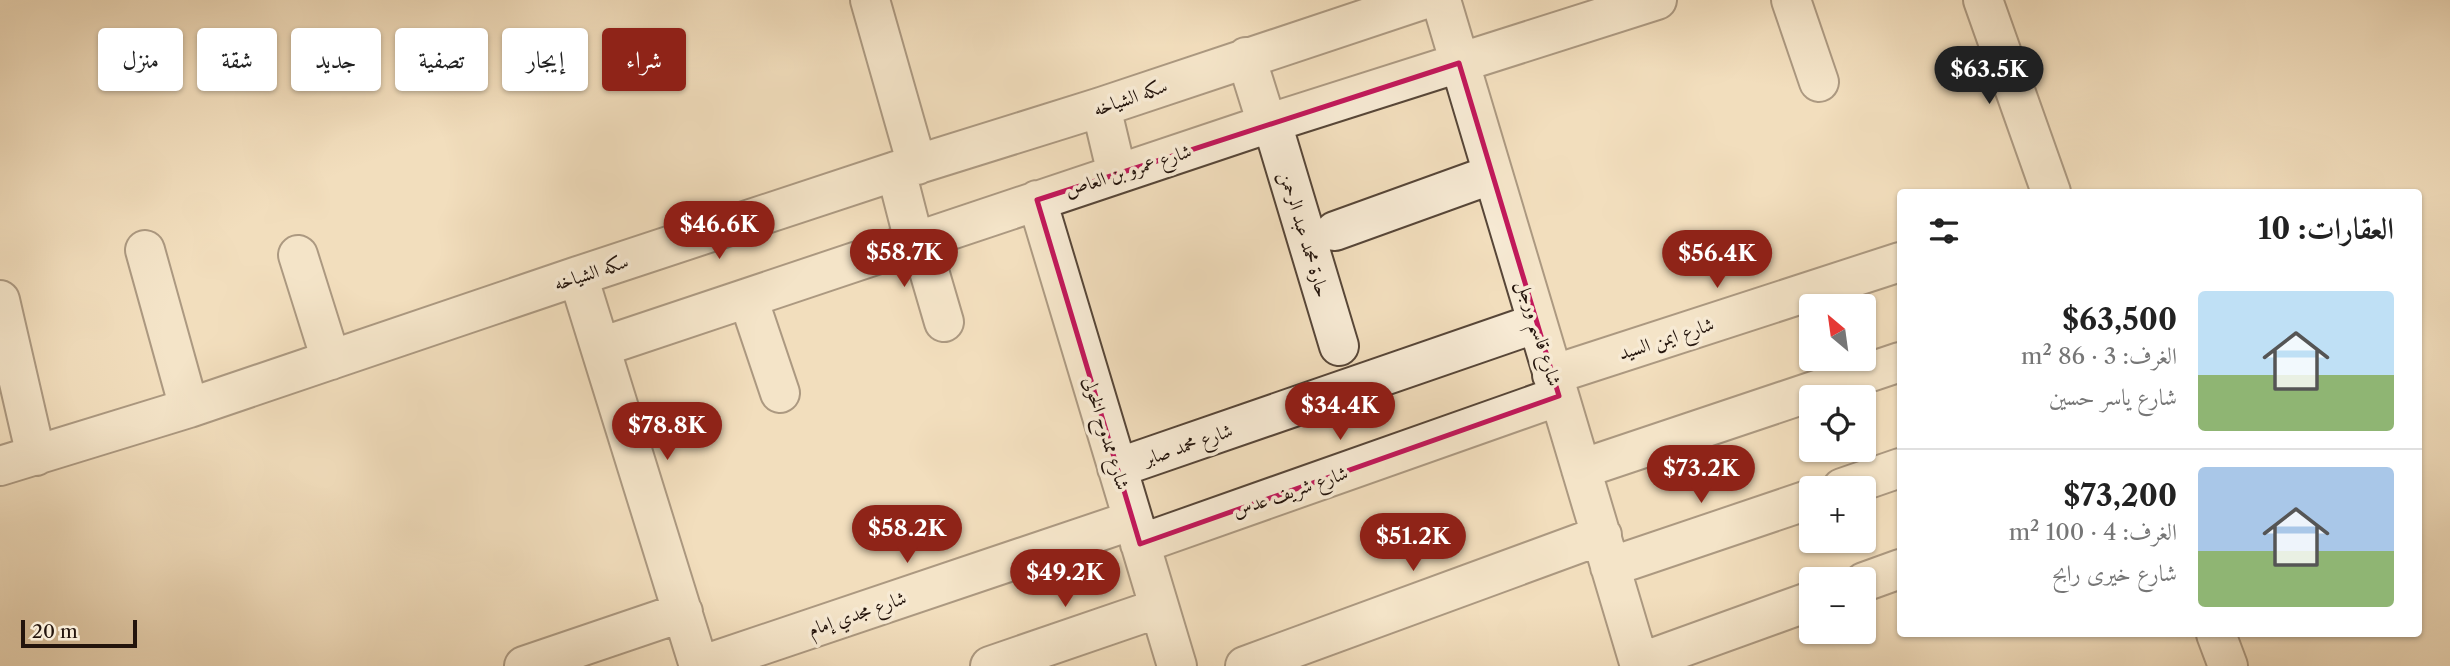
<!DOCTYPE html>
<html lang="ar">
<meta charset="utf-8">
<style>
:root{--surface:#fff;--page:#f2f2f2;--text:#222;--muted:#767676;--line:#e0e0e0;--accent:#8f2418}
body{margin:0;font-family:"Libre Caslon Text",Amiri,serif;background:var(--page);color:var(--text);direction:rtl;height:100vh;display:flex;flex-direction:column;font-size:26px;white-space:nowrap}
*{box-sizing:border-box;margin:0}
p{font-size:23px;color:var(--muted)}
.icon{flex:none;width:38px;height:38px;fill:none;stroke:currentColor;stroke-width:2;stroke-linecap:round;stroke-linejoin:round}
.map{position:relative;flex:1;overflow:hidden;direction:ltr}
.panel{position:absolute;left:1897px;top:189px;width:525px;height:448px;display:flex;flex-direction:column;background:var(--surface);border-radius:7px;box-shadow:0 2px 5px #0004;direction:rtl}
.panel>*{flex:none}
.banner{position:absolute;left:21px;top:28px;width:665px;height:63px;direction:rtl;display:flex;gap:14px}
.needle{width:46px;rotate:331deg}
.tools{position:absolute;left:1799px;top:294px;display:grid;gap:14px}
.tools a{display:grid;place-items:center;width:77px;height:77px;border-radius:7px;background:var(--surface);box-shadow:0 2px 5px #0004;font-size:35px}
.scale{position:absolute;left:21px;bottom:18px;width:116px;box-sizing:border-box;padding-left:7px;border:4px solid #23140c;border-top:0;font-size:19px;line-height:24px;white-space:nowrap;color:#23140c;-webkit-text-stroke:5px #f7ead4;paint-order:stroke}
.price{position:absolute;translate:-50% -60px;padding:0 16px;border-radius:24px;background:var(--accent);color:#fff;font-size:23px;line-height:46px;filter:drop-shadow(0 2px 4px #0008)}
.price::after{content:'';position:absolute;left:50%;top:42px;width:21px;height:16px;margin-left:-10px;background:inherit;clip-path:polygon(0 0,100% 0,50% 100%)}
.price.active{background:#222;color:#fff}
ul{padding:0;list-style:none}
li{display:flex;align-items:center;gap:21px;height:175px;padding:0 28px}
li+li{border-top:2px solid var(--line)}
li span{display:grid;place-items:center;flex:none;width:196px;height:140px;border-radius:7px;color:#555}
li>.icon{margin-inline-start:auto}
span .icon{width:84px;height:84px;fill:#fffc;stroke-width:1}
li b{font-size:30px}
h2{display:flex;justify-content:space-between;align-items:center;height:84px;padding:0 28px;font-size:30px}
.chip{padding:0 24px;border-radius:7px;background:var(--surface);box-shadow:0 2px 5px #0004;font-size:24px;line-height:63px}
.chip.active{background:var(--accent);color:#fff}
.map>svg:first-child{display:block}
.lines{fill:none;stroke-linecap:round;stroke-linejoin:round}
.minor-casing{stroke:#574638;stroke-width:42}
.minor{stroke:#f7ead4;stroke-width:38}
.marked{fill:none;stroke:#c2185b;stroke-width:5;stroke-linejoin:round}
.labels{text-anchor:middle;stroke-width:7;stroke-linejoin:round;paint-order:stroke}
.street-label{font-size:19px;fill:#23140c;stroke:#f7ead4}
</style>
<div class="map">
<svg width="2450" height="666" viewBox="0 0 2450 666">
<rect width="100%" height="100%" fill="#f2debd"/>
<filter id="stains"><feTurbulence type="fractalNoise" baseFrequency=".00286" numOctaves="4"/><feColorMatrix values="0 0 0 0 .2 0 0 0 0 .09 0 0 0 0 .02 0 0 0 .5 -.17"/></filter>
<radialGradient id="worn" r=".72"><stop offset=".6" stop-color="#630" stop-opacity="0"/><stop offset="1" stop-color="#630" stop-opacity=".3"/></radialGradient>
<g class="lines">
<g class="minor-casing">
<path id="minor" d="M870,0L917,165
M1441,0L1640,666
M1791,0L1819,82
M1983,0L2051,192
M1246,57L1267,124
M1101,107L1117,174
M1272,123L1339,346
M896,171L914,241
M1037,200L1177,666
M1335,231L1493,174
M920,240L944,322
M145,250L189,408
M298,255L331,360
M578,276L699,666
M748,298L780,393
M0,300L36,456
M601,347L1267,124L1657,0
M1552,375L1900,262
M0,466L189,408L578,276L896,171L1101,107L1422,0
M1117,468L1537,323
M1581,469L1900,362
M1842,488L1900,468
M1140,544L1559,396
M1610,567L1811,499
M1864,582L1900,569
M2216,634L2228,666
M1639,663L1811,601
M524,666L683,612
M700,666L1133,520
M990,666L1159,608
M1245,666L1602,535"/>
</g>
<use href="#minor" class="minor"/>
</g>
<path d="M0 0H2450V666H0ZM1459,63L1559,396L1140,544L1037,200Z" fill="#f2debd" fill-opacity=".55" fill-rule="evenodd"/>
<path class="marked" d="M1459,63L1559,396L1140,544L1037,200Z"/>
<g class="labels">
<g class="street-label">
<text transform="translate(1130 97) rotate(-19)" y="7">سكه الشياخه</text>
<text transform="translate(1128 170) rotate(-18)" y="7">شارع عمرو بن العاص</text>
<text transform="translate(1305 234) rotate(73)" y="7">حارة محمد عبد الرحمن</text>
<text transform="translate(591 272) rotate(-18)" y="7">سكه الشياخه</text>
<text transform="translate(1540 333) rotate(73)" y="7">شارع قاسم ورجل</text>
<text transform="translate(1666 338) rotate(-18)" y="7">شارع ايمن السيد</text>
<text transform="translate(1107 433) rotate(73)" y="7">شارع ممدوح الخولى</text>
<text transform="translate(1188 444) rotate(-19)" y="7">شارع محمد صابر</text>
<text transform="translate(1290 491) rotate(-19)" y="7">شارع شريف عدس</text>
<text transform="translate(857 613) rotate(-19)" y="7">شارع مجدي إمام</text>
</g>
</g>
<rect width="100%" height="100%" filter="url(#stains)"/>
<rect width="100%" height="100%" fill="url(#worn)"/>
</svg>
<div class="tools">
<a><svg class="needle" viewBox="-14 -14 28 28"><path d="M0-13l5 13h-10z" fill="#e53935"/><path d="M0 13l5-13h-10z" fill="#767676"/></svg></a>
<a><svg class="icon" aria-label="locate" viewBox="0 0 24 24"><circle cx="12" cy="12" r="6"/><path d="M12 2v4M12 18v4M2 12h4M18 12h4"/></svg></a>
<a>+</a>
<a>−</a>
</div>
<div class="scale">20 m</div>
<b class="price active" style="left:1989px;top:106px">$63.5K</b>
<b class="price" style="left:719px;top:261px">$46.6K</b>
<b class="price" style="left:904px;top:289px">$58.7K</b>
<b class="price" style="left:1717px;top:290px">$56.4K</b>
<b class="price" style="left:1340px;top:442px">$34.4K</b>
<b class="price" style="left:667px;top:462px">$78.8K</b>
<b class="price" style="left:1701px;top:505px">$73.2K</b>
<b class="price" style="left:907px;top:565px">$58.2K</b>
<b class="price" style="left:1413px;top:573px">$51.2K</b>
<b class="price" style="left:1065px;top:609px">$49.2K</b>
<div class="banner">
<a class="chip active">شراء</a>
<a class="chip">إيجار</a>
<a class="chip">تصفية</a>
<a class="chip">جديد</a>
<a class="chip">شقة</a>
<a class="chip">منزل</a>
</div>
<section class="panel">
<h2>العقارات: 10<svg class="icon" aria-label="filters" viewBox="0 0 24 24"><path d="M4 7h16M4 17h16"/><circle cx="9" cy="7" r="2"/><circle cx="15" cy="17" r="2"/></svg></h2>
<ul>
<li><span style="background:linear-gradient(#bfe0f5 60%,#8fb573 0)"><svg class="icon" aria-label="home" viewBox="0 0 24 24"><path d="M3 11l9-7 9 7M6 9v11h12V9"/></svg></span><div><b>$63,500</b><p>الغرف: 3 · 86 m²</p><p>شارع ياسر حسين</p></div></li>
<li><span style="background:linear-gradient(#a9c7e8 60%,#8fb573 0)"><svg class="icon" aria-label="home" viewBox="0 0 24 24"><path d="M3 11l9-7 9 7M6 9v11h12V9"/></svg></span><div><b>$73,200</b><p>الغرف: 4 · 100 m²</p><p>شارع خيرى رابح</p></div></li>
</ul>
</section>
</div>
